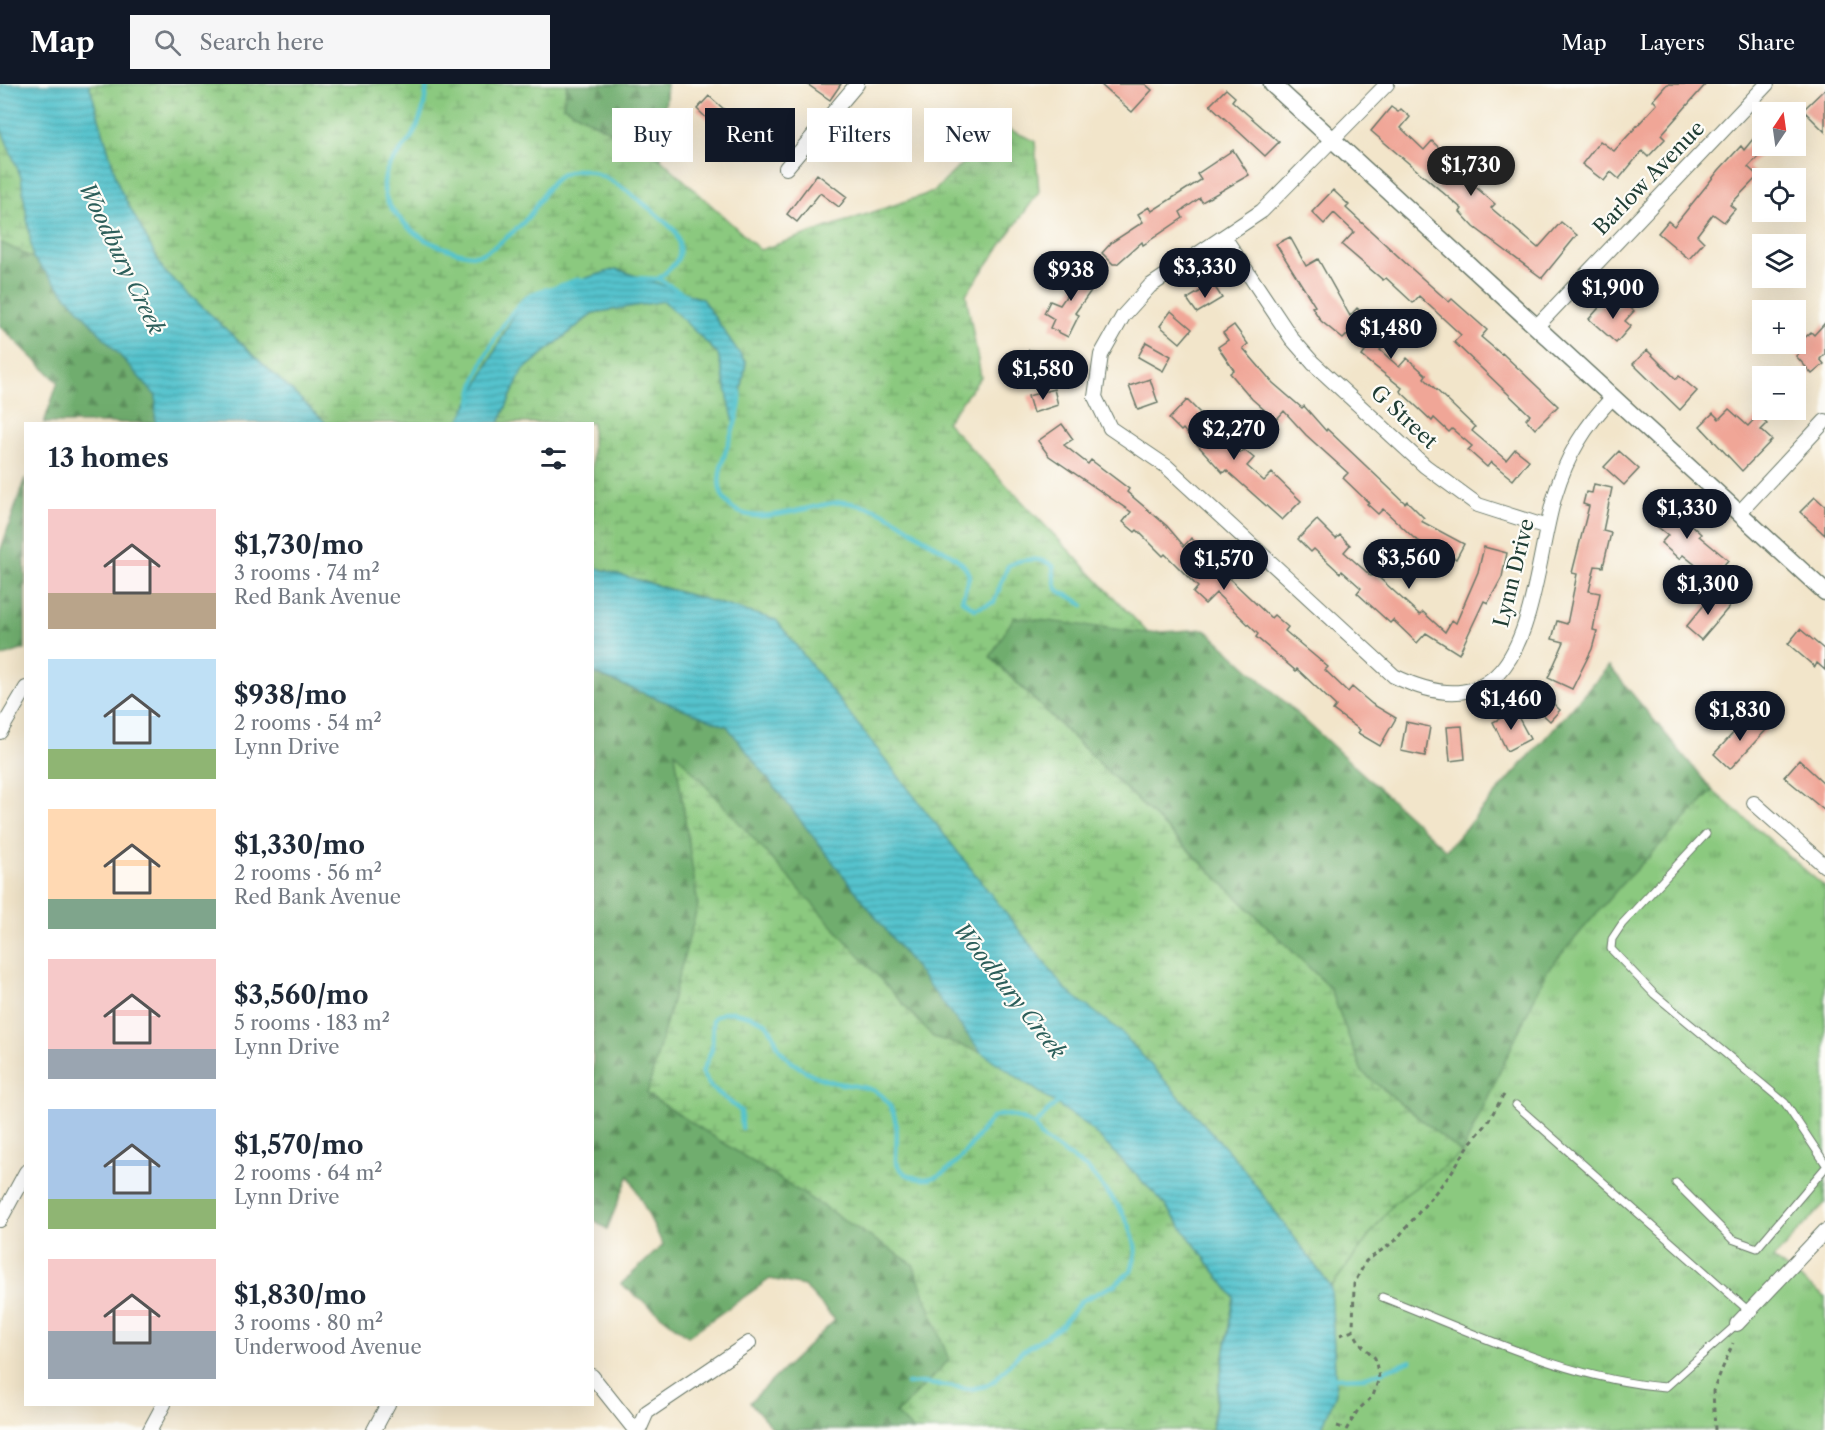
<!DOCTYPE html>
<meta charset="utf-8">
<style>
:root{--surface:#fff;--page:#f6f6f7;--text:#1f2937;--muted:#747a83;--accent:#111827}
body{margin:0;font-family:"Libre Caslon Text",serif;background:var(--page);color:var(--text);height:100vh;display:flex;flex-direction:column;font-size:22px;white-space:nowrap}
*{box-sizing:border-box;margin:0}
p{font-size:20px;color:var(--muted)}
.icon{flex:none;width:33px;height:33px;fill:none;stroke:currentColor;stroke-width:2;stroke-linecap:round;stroke-linejoin:round}
.map{position:relative;flex:1;overflow:hidden}
.side{position:absolute;left:24px;top:338px;width:570px;height:984px;display:flex;flex-direction:column;background:var(--surface);border-radius:0px;box-shadow:0 6px 24px #0002}
.side>*{flex:none}
.guide{position:absolute;left:612px;top:24px;width:570px;height:54px;display:flex;gap:12px}
.needle{width:39px;rotate:13deg}
.tools{position:absolute;left:1752px;top:18px;display:grid;gap:12px}
.tools a{display:grid;place-items:center;width:54px;height:54px;border-radius:0px;background:var(--surface);box-shadow:0 6px 24px #0002;font-size:30px}
.price{position:absolute;translate:-50% -51px;padding:0 14px;border-radius:21px;background:var(--accent);color:#fff;font-size:20px;line-height:39px;filter:drop-shadow(0 2px 3px #0008)}
.price::after{content:'';position:absolute;left:50%;top:36px;width:18px;height:14px;margin-left:-9px;background:inherit;clip-path:polygon(0 0,100% 0,50% 100%)}
.price.active{background:#222;color:#fff}
ul{padding:0;list-style:none}
li{display:flex;align-items:center;gap:18px;height:150px;padding:0 24px}
li span{display:grid;place-items:center;flex:none;width:168px;height:120px;border-radius:0px;color:#555}
li>.icon{margin-inline-start:auto}
span .icon{width:72px;height:72px;fill:#fffc;stroke-width:1}
li b{font-size:26px}
h2{display:flex;justify-content:space-between;align-items:center;height:72px;padding:0 24px;font-size:26px}
.chip{padding:0 21px;border-radius:0px;background:var(--surface);box-shadow:0 6px 24px #0002;font-size:21px;line-height:54px}
.chip.active{background:var(--accent);color:#fff}
header{display:flex;align-items:center;gap:36px;box-sizing:border-box;height:84px;padding:0 30px;background:var(--accent);color:#fff}
header strong{font-size:28px}
nav{display:flex;gap:33px;margin-inline-start:auto;font-size:21px}
.search{width:420px;height:54px;background:var(--page);display:flex;align-items:center;gap:15px;box-sizing:border-box;padding:0 21px;border-radius:0px;color:var(--muted);font-size:22px}
.map>svg:first-child{display:block}
.forest{fill:url(#forest-firs);stroke:#487551;stroke-width:1.5}
.wetland{fill:url(#wetland-marsh);stroke:#55835a;stroke-width:1.5}
.park{fill:url(#park-tufts);stroke:#55835a;stroke-width:1.5}
.water{fill:url(#water-rules);stroke:#3a8080;stroke-width:1.5}
.lines{fill:none;stroke-linecap:round;stroke-linejoin:round}
.stream{stroke:#55c3cd;stroke-width:4.5}
.building{fill:#f0a697}
.service-casing{stroke:#697868;stroke-width:9}
.minor-casing{stroke:#697868;stroke-width:16}
.tertiary-casing{stroke:#697868;stroke-width:19}
.path{stroke:#697868;stroke-width:3;stroke-dasharray:4.5 4.5;stroke-linecap:butt}
.service{stroke:#fff;stroke-width:7}
.minor{stroke:#fff;stroke-width:14}
.tertiary{stroke:#fff;stroke-width:16}
.labels{text-anchor:middle;stroke-width:4.5;stroke-linejoin:round;paint-order:stroke}
.street-label{font-size:21px;fill:#1f3d34;stroke:#fdfcf7}
.water-label{font-size:22px;font-style:italic;fill:#2c5e5a;stroke:#fdfcf7}
</style>
<header>
<strong>Map</strong>
<div class="search"><svg class="icon" aria-label="search" viewBox="0 0 24 24"><circle cx="10" cy="10" r="6"/><path d="M15 15l6 6"/></svg>Search here</div>
<nav><a>Map</a><a>Layers</a><a>Share</a></nav>
</header>
<div class="map">
<svg width="1825" height="1346" viewBox="0 0 1825 1346">
<defs>
<pattern id="forest-firs" width="22" height="20" patternUnits="userSpaceOnUse" patternTransform="scale(1.5)"><rect width="22" height="20" fill="#70ad6e"/><path d="M5 1l3.5 6h-7zM16 11l3.5 6h-7z" fill="#5b8e5b"/></pattern>
<pattern id="wetland-marsh" width="20" height="14" patternUnits="userSpaceOnUse" patternTransform="scale(1.5)"><rect width="20" height="14" fill="#8bc97f"/><path d="M1 5h8M5 5V1M11 12h8M15 12V8" fill="none" stroke="#71a469"/></pattern>
<pattern id="park-tufts" width="24" height="20" patternUnits="userSpaceOnUse" patternTransform="scale(1.5)"><rect width="24" height="20" fill="#8bc97f"/><path d="M3 7l-1-3M5 7V3M7 7l1-3M15 17l-1-3M17 17v-4M19 17l1-3" fill="none" stroke="#71a469"/></pattern>
<pattern id="water-rules" width="6" height="5" patternUnits="userSpaceOnUse" patternTransform="scale(1.5)"><rect width="6" height="5" fill="#55c3cd"/><path d="M0 2.5h6" fill="none" stroke="#46a0a7"/></pattern>
</defs>
<rect width="100%" height="100%" fill="#fdfcf7"/>
<filter id="ink" filterUnits="userSpaceOnUse"><feTurbulence type="fractalNoise" baseFrequency=".0167" numOctaves="2"/><feDisplacementMap in="SourceGraphic" scale="12" xChannelSelector="R" yChannelSelector="G"/><feConvolveMatrix kernelMatrix="1 2 1 2 8 2 1 2 1" color-interpolation-filters="sRGB"/></filter>
<filter id="wash" filterUnits="userSpaceOnUse"><feTurbulence type="fractalNoise" baseFrequency=".008" numOctaves="4" result="noise"/><feDisplacementMap in="SourceGraphic" scale="24" xChannelSelector="R" yChannelSelector="G"/><feGaussianBlur stdDeviation="1.35" result="paint"/><feColorMatrix in="noise" values="0 0 0 0 0 0 0 0 0 0 0 0 0 0 0 0 0 1.4 0 .05"/><feComposite in="paint" operator="in"/></filter>
<g filter="url(#wash)">
<rect width="100%" height="100%" fill="#f2e5ca"/>
<path class="forest" d="M567,0H667L661,75L563,22Z
M0,158L33,174L156,312L155,339H44L58,298L0,242Z
M25,394V565L0,573V468Z
M1013,533L1148,549L1205,545L1446,766L1609,582L1713,707L1621,801L1547,887L1462,1069L1362,988L1330,904L990,572Z
M592,589L727,642L981,968L933,953L675,669L698,821L647,1010L913,1180L949,1276L897,1330L913,1346H774L750,1318L835,1236L804,1202L770,1195L688,1252L621,1200L663,1161L629,1091L607,1145L593,1135Z"/>
<path class="wetland" d="M89,0H567L563,22L661,75L760,166L933,108L1001,42L1035,57L1039,108L966,210L981,293L946,338L1148,549L1014,533L990,573L1330,904L1362,988L1462,1069L1393,1121L1331,1203L1239,1079L1121,948L1066,907L776,536L593,483L592,339H499L522,287L594,229L664,217L718,270L735,341L746,279L702,215L616,185L523,213L458,339H326L164,187L119,103Z
M0,42L21,93L33,174L0,158Z
M675,668L933,953L981,968L1087,1041L1162,1117L1234,1213L1211,1346H913L897,1330L949,1276L913,1180L647,1010L698,821Z"/>
<path class="park" d="M1713,707L1825,803V1119L1773,1175L1825,1213V1346H1321L1336,1309L1331,1203L1393,1120L1462,1069L1547,887L1621,801Z"/>
<path class="water" d="M0,0H89L119,103L164,187L326,339H155L156,312L33,174L21,93L0,42Z
M616,185L702,215L746,279L735,343L718,270L664,217L593,229L522,287L499,339H458L523,213Z
M593,483L776,536L1066,906L1121,948L1239,1079L1331,1203L1336,1309L1321,1346H1212L1234,1213L1162,1117L1087,1041L981,968L727,642L593,589Z"/>
<g class="lines">
<path class="stream" d="M427,0C426,18 421,37 412,52C401,71 384,78 384,102C384,120 397,132 409,144C421,155 433,160 448,165C456,168 466,171 475,171C489,171 524,140 532,128C544,110 552,89 576,86C604,83 655,128 675,147C686,173 677,179 658,195
M635,194L658,195L686,211
M740,308C743,339 710,384 722,411C742,453 810,419 842,418C849,418 857,421 864,422C889,427 914,449 936,462C947,468 967,478 969,492L962,516L975,525L994,518L1008,482C1020,474 1042,473 1053,482C1056,519 1059,501 1083,521
M471,318C474,288 505,227 531,211C541,205 552,205 562,201C572,198 578,193 588,197
M1035,1041L1059,1016
M742,1044L741,1027L711,1003L702,989L712,965L713,935C720,928 729,927 738,929C788,939 763,957 792,978C805,988 818,994 833,998C850,1003 873,1000 885,1015C901,1034 896,1055 896,1077C900,1087 906,1091 916,1094C951,1103 973,1053 993,1033C1009,1027 1020,1035 1035,1041L1040,1052L1089,1086L1119,1123L1130,1143L1135,1160L1136,1170L1131,1187L1114,1201L1081,1217L1060,1243L1020,1269L994,1297L985,1302L971,1305L921,1299L907,1300
M1329,1294L1366,1293L1411,1277"/>
</g>
<g id="blocks">
<path class="building" d="M807,0H841L830,16Z
M1100,0H1145L1152,6L1132,28Z
M1667,0H1706L1661,51L1665,55L1648,73L1642,67L1619,95L1611,88L1604,97L1582,80L1600,57L1614,67L1657,20L1653,16Z
M1226,5L1235,13L1232,17L1279,58L1265,72L1210,21Z
M1825,5V48L1803,26Z
M709,12L734,34L721,48L697,25Z
M1391,23L1398,28L1401,25L1410,33L1401,44L1424,66L1432,57L1471,94L1469,97L1495,120L1491,124L1538,164L1561,138L1577,151L1542,194L1474,143L1460,128L1462,125L1371,47Z
M1762,44V69L1748,83L1758,92L1730,121L1735,125L1724,138L1713,130L1697,151L1704,158L1689,175L1658,149L1668,137L1674,142L1719,86L1741,62L1744,66Z
M880,45L891,56L881,67L869,57Z
M753,51L764,58L752,75L741,67Z
M1233,66L1249,91L1202,118L1200,114L1180,128L1183,134L1143,161L1142,158L1117,180H1113L1102,169L1112,158L1143,138L1138,130L1149,123L1152,127L1201,96L1197,90Z
M817,90L847,113L839,123L820,109L797,138L787,130Z
M1333,106L1349,121L1346,124L1412,185L1449,218L1452,215L1487,246L1481,253L1501,270L1502,269L1558,322L1535,345L1526,335L1530,331L1454,258L1461,251L1419,212L1413,219L1386,194L1383,196L1342,161L1354,148L1334,129L1324,140L1312,128Z
M1290,153L1306,182L1318,175L1350,232L1357,224L1376,241L1369,248L1384,262L1380,266L1399,283L1407,274L1426,291L1424,294L1475,343L1472,347L1506,376L1515,365L1529,376L1513,396L1491,378L1487,383L1468,366L1472,362L1452,345L1449,348L1434,334L1432,337L1400,307L1402,304L1362,272L1365,268L1347,251L1343,255L1321,237L1312,223L1315,222L1276,160Z
M1075,181L1098,197L1075,229L1079,231L1068,253L1050,244L1054,235L1044,229L1050,217L1060,221L1076,198L1067,191Z
M1213,200L1222,214L1197,229L1187,215Z
M1605,217L1616,227L1624,218L1634,227L1625,237L1631,242L1616,259L1589,235Z
M1171,227L1192,245L1180,259L1160,242Z
M1825,239V270L1820,275L1824,280L1812,290L1796,272L1802,266L1797,261L1811,248L1814,251Z
M1234,241L1248,260L1243,264L1273,299L1302,324L1304,322L1326,347L1327,345L1405,419L1407,417L1424,434L1421,437L1464,460L1456,475L1447,470L1443,478L1428,470L1432,464L1415,455L1383,425L1378,430L1367,420L1369,419L1343,394L1348,389L1306,351L1284,327L1276,336L1252,315L1230,289L1234,286L1218,263L1228,256L1223,249Z
M1146,258L1171,272L1163,287L1138,273Z
M1029,266L1058,269L1056,286L1027,283Z
M1647,266L1676,295L1679,292L1697,307L1680,326L1633,280Z
M1150,295L1158,319L1138,326L1129,302Z
M1054,305L1058,321L1033,329L1028,312Z
M1187,316L1240,369L1244,366L1254,374L1247,382L1264,397L1272,389L1301,417L1282,436L1226,386L1223,389L1183,345L1181,347L1169,335Z
M1729,325L1748,342L1758,331L1767,340L1761,346L1772,356L1742,387L1700,342L1713,329L1719,335Z
M1062,340L1073,355L1064,361L1088,380L1091,376L1129,405L1127,408L1167,442L1184,462L1191,454L1233,492L1230,495L1271,534L1274,531L1288,543L1285,547L1328,583L1325,586L1348,608L1352,603L1372,620L1396,634L1380,662L1358,649L1360,646L1333,626L1336,622L1297,585L1296,587L1256,553L1258,550L1216,509L1205,520L1193,509L1198,503L1165,470L1163,472L1137,446L1135,448L1123,438L1131,428L1049,372L1038,357Z
M1619,367L1639,385L1624,401L1604,383Z
M1594,400L1612,404L1603,447L1611,449L1603,483L1595,482L1589,507L1600,509L1593,546L1597,547L1592,565L1572,605L1548,594L1564,558L1552,555L1557,537L1567,540L1577,490L1572,489L1589,422L1583,420L1586,408L1592,409Z
M1667,413L1680,423L1676,427L1701,450L1699,452L1728,476L1713,495L1683,471L1679,475L1661,459L1668,451L1649,436Z
M1815,413L1825,422V451L1800,428Z
M1317,436L1336,455L1340,451L1350,461L1344,468L1371,492L1374,489L1420,531L1423,528L1445,548L1452,536L1456,539L1478,488L1484,463L1507,469L1502,493L1488,519L1484,517L1459,570L1426,549L1417,559L1393,536L1390,539L1357,509L1361,504L1342,487L1340,489L1314,465L1311,468L1298,455Z
M1714,509L1730,522L1701,556L1686,543Z
M1800,545L1825,566V586L1817,579L1815,583L1788,560Z
M1534,601L1560,626L1550,637L1523,612Z
M1515,627L1530,655L1507,667L1493,638Z
M1750,631L1767,645L1730,685L1714,670Z
M1406,638L1430,643L1425,672L1401,667Z
M1462,642L1465,675L1450,677L1447,643Z
M1799,676L1825,700V727L1784,693Z"/>
</g>
</g>
<g filter="url(#ink)">
<use href="#blocks" fill-opacity="0" stroke="#697868" stroke-width="1.5"/>
<g class="lines">
<g class="service-casing">
<path id="service" d="M1706,750L1622,840L1612,855L1611,865L1654,910L1785,1019L1825,1079
M1516,1021L1750,1228
M1676,1099L1732,1155L1757,1164L1825,1084
M1382,1213C1473,1248 1568,1296 1666,1303L1737,1240"/>
</g>
<g class="minor-casing">
<path id="minor" d="M1387,0L1262,127L1150,202L1123,232L1101,271L1095,313L1110,344L1166,382L1394,592C1534,660 1529,499 1555,411C1567,371 1585,342 1613,313
M786,84L857,0
M1224,153L1292,255L1313,279L1425,382L1478,421L1547,443
M1536,243L1767,0
M1739,429L1825,337
M0,648L26,604
M1754,719L1825,782
M0,1136L26,1088
M1737,1240L1825,1147
M592,1292L635,1346
M150,1346L164,1320
M374,1346L388,1320
M639,1346L647,1328L749,1259"/>
</g>
<g class="tertiary-casing">
<path id="tertiary" d="M1272,0L1825,508"/>
</g>
<path class="path" d="M1340,1251L1353,1247
M1337,1342L1346,1345
M1346,1346L1358,1326L1373,1312L1379,1294L1375,1274L1360,1259L1353,1247L1354,1200L1366,1177L1395,1157L1449,1092L1471,1058L1486,1041L1503,1012L1507,1015
M1715,1346L1713,1307L1733,1259"/>
<use href="#service" class="service"/>
<use href="#minor" class="minor"/>
<use href="#tertiary" class="tertiary"/>
</g>
</g>
<g class="labels">
<g class="street-label">
<text transform="translate(1649 94) rotate(-46)" y="7">Barlow Avenue</text>
<text transform="translate(1404 333) rotate(43)" y="7">G Street</text>
<text transform="translate(1514 489) rotate(-76)" y="7">Lynn Drive</text>
</g>
<g class="water-label">
<text transform="translate(122 174) rotate(64)" y="8">Woodbury Creek</text>
<text transform="translate(1010 906) rotate(52)" y="8">Woodbury Creek</text>
</g>
</g>
</svg>
<div class="tools">
<a><svg class="needle" viewBox="-14 -14 28 28"><path d="M0-13l5 13h-10z" fill="#e53935"/><path d="M0 13l5-13h-10z" fill="#747a83"/></svg></a>
<a><svg class="icon" aria-label="locate" viewBox="0 0 24 24"><circle cx="12" cy="12" r="6"/><path d="M12 2v4M12 18v4M2 12h4M18 12h4"/></svg></a>
<a><svg class="icon" aria-label="layers" viewBox="0 0 24 24"><path d="M12 4l9 5-9 5-9-5zM3 14l9 5 9-5"/></svg></a>
<a>+</a>
<a>−</a>
</div>
<b class="price active" style="left:1471px;top:113px">$1,730</b>
<b class="price" style="left:1205px;top:215px">$3,330</b>
<b class="price" style="left:1071px;top:218px">$938</b>
<b class="price" style="left:1613px;top:236px">$1,900</b>
<b class="price" style="left:1391px;top:276px">$1,480</b>
<b class="price" style="left:1043px;top:317px">$1,580</b>
<b class="price" style="left:1234px;top:377px">$2,270</b>
<b class="price" style="left:1687px;top:456px">$1,330</b>
<b class="price" style="left:1409px;top:506px">$3,560</b>
<b class="price" style="left:1224px;top:507px">$1,570</b>
<b class="price" style="left:1708px;top:532px">$1,300</b>
<b class="price" style="left:1511px;top:647px">$1,460</b>
<b class="price" style="left:1740px;top:658px">$1,830</b>
<div class="guide">
<a class="chip">Buy</a>
<a class="chip active">Rent</a>
<a class="chip">Filters</a>
<a class="chip">New</a>
</div>
<section class="side">
<h2>13 homes<svg class="icon" aria-label="filters" viewBox="0 0 24 24"><path d="M4 7h16M4 17h16"/><circle cx="9" cy="7" r="2"/><circle cx="15" cy="17" r="2"/></svg></h2>
<ul>
<li><span style="background:linear-gradient(#f6c9c9 70%,#b9a48a 0)"><svg class="icon" aria-label="home" viewBox="0 0 24 24"><path d="M3 11l9-7 9 7M6 9v11h12V9"/></svg></span><div><b>$1,730/mo</b><p>3 rooms · 74 m²</p><p>Red Bank Avenue</p></div></li>
<li><span style="background:linear-gradient(#bfe0f5 75%,#8fb573 0)"><svg class="icon" aria-label="home" viewBox="0 0 24 24"><path d="M3 11l9-7 9 7M6 9v11h12V9"/></svg></span><div><b>$938/mo</b><p>2 rooms · 54 m²</p><p>Lynn Drive</p></div></li>
<li><span style="background:linear-gradient(#ffd9b3 75%,#7fa58c 0)"><svg class="icon" aria-label="home" viewBox="0 0 24 24"><path d="M3 11l9-7 9 7M6 9v11h12V9"/></svg></span><div><b>$1,330/mo</b><p>2 rooms · 56 m²</p><p>Red Bank Avenue</p></div></li>
<li><span style="background:linear-gradient(#f6c9c9 75%,#9aa5b1 0)"><svg class="icon" aria-label="home" viewBox="0 0 24 24"><path d="M3 11l9-7 9 7M6 9v11h12V9"/></svg></span><div><b>$3,560/mo</b><p>5 rooms · 183 m²</p><p>Lynn Drive</p></div></li>
<li><span style="background:linear-gradient(#a9c7e8 75%,#8fb573 0)"><svg class="icon" aria-label="home" viewBox="0 0 24 24"><path d="M3 11l9-7 9 7M6 9v11h12V9"/></svg></span><div><b>$1,570/mo</b><p>2 rooms · 64 m²</p><p>Lynn Drive</p></div></li>
<li><span style="background:linear-gradient(#f6c9c9 60%,#9aa5b1 0)"><svg class="icon" aria-label="home" viewBox="0 0 24 24"><path d="M3 11l9-7 9 7M6 9v11h12V9"/></svg></span><div><b>$1,830/mo</b><p>3 rooms · 80 m²</p><p>Underwood Avenue</p></div></li>
</ul>
</section>
</div>
